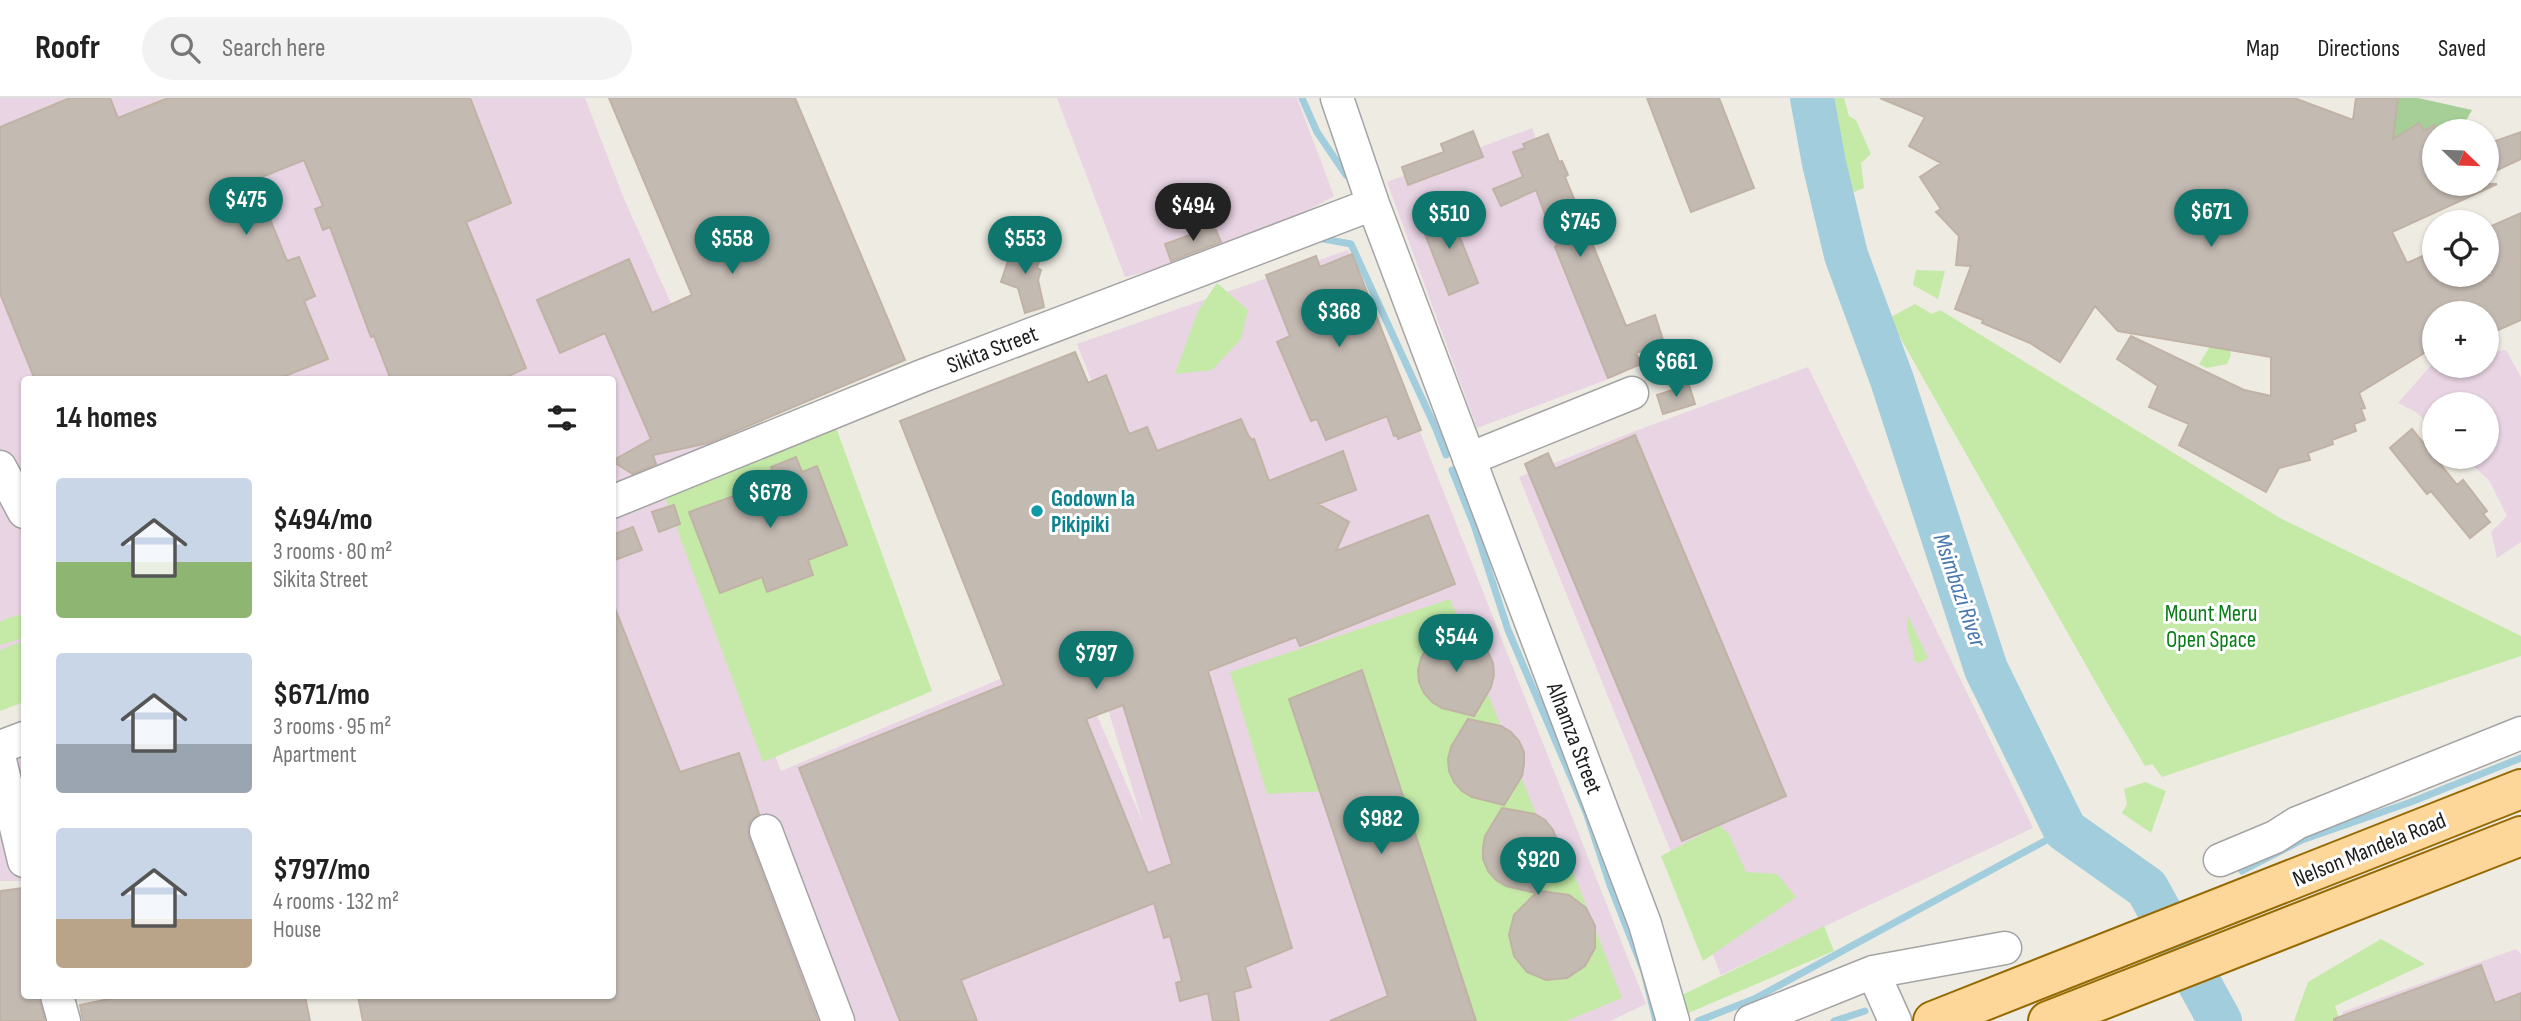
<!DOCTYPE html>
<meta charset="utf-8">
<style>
:root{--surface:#fff;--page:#f2f2f2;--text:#222;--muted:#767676;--line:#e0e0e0;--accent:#0f766e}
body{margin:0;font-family:"Sofia Sans Condensed",sans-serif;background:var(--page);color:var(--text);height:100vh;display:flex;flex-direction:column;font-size:26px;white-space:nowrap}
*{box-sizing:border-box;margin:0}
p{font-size:23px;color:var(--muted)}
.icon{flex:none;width:38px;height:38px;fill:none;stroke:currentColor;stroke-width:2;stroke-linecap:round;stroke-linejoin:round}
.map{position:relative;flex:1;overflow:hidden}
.sheet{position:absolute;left:21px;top:278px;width:595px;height:623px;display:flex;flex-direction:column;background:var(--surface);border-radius:7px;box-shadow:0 2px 5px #0004}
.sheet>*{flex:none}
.needle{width:46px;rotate:113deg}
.buttons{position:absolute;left:2422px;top:21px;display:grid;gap:14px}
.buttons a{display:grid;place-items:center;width:77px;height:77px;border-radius:50%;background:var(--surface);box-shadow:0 2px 5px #0004;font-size:35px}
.price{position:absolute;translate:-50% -60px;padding:0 16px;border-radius:24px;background:var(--accent);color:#fff;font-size:23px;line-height:46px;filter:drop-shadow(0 2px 4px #0008)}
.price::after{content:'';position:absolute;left:50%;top:42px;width:21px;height:16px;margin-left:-10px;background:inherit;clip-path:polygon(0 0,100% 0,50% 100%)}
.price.on{background:#222;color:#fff}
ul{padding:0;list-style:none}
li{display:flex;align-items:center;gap:21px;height:175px;padding:0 35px}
li span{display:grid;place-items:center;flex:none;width:196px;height:140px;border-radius:7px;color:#555}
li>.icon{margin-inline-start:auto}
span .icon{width:84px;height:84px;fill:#fffc;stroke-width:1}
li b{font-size:30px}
h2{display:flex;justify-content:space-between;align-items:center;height:84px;padding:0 35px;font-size:30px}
header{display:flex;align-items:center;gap:42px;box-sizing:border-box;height:98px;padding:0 35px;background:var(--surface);border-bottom:2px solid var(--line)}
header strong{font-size:33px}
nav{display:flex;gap:38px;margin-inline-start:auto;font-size:24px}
.search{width:490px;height:63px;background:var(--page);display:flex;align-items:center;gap:18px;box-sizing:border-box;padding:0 24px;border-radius:38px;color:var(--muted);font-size:26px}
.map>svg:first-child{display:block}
.industrial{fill:#e8d4e3}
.grass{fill:#c5eaa7}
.forest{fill:#a5cf96}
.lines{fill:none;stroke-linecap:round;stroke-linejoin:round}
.stream{stroke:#a2cddd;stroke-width:7}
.river{stroke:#a2cddd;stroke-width:44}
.building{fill:#c3bab2;stroke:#c0b2a5;stroke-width:2;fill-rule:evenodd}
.minor-casing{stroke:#a4a4a4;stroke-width:35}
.major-casing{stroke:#966a00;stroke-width:42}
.minor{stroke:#fff;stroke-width:32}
.major{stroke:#fdd699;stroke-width:38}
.culture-dot{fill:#0f9aa8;stroke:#fff;stroke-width:2.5}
.labels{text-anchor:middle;stroke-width:6;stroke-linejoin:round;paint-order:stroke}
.street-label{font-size:23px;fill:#1d1d1d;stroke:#fff}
.culture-label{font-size:23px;font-weight:bold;fill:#0d838f;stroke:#fff;text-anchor:start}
.park-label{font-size:23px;fill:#097d18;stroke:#fff}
.water-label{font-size:24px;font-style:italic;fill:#4877ae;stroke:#fff}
</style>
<header>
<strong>Roofr</strong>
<div class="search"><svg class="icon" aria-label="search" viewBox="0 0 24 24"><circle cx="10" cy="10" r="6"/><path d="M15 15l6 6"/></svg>Search here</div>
<nav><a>Map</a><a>Directions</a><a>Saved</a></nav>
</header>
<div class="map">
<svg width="2521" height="923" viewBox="0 0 2521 923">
<rect width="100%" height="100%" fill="#eeebe3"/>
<path class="industrial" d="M0,0H354L469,282H24V586L0,584Z
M356,0H585L624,101L735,347L613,395L612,282H471Z
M1057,0H1297L1334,98L1237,151L1125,179Z
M1532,30L1622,276L1477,330L1387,84Z
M1348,152L1646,906L1610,923H638L612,843V421L674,398L781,673L1069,552L1143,725L1090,553L1179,506L1077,246Z
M2506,252L2521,279V444L2497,460L2491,434L2507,418L2489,382L2463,359H2487V306H2434V331L2416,314L2398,305L2434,264V268H2487V255Z
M1808,269L2033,730L1721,877L1519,379L1630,335Z
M24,652V783H0V663Z
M2516,851L2521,856V923H2345L2342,914Z"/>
<path class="grass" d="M1825,0H1844L1849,18L1856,22L1871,56L1861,65L1864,90L1849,96Z
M1916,172L1945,173L1938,201L1913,187Z
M1217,185L1248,212L1241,241L1212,272L1175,276L1198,213Z
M1915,206L1932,216L1940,212L2280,420L2521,538V558L2162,679L2152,666L2145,668L2108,606L1889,220Z
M2212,245L2229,248L2231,257L2227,266L2207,270L2199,266Z
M834,324L932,593L763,664L666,401Z
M1450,501L1556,766L1538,808L1564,750L1622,900L1566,923H1409L1349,692L1267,696L1230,574Z
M24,516V540L0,547V524L8,520Z
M1908,518L1928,560L1919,565L1914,563C1914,546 1904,535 1908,518Z
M24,543V604L0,613V552Z
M2145,684L2166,693L2151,735L2122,715L2127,706L2124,691Z
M1719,727L1729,736L1746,774L1777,776L1796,799L1703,863L1661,758Z
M1824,828L1834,853L1686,916L1682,897Z
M2381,841L2425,866L2335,908L2340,923H2294L2308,884Z"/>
<path class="forest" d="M2359,0H2418L2472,12L2460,33H2434V51H2417L2408,75L2353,22Z"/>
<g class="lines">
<path class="stream" d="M1302,0L1317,34L1346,77
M1318,140L1351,146L1436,331L1446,357
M1452,372L1474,427L1508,532L1586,714L1610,787L1644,874L1656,923
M10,679L24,674
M2242,773L2302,742L2411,704L2521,660
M1698,923L1754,901L2065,732
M1834,923L1865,913"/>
<path class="river" d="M1812,0L1824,65L1846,157L1892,282L1986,571L2065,732L2147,790L2220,923"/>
</g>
<path class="building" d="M70,0H110L118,20L168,0H470L511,105L466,124L526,270L500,282H391L374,238L371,239L330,129L323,132L315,111L323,108L304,62L254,82L287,163L299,159L315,198L304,203L328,261L275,282H35L0,195V29Z
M609,0H795L905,262L708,345L653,357L656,366L633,376L612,363L651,341L605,235L560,255L537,202L629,161L652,215L692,197Z
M1647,0H1719L1754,90L1691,114Z
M1880,0H2294L2353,22L2356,0H2398L2393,41L2419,25L2424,33L2434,27V86H2497L2392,134L2407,165L2434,153V177H2493L2487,161V130L2521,115V222L2494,234L2487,215H2434V249L2359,295L2365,310L2361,311L2365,322L2354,326L2356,333L2332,342L2333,346L2308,355L2310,362L2279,370L2266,394L2179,347L2189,326L2149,309L2158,288L2117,261L2131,238L2244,292L2271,298V259L2118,233L2095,208L2060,264L2030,245L1982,225L1983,222L1955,211L1971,168L1956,167L1959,138L1936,114L1941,111L1920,79L1941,65L1909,48L1925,19Z
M1473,33L1483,59L1408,87L1402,69L1444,54L1441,46Z
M2521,34V61L2487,77V46Z
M1548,36L1559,64L1562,63L1568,77L1565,79L1626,228L1655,217L1664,245L1636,255L1641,266L1608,280L1555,149L1557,148L1536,92L1501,108L1493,91L1523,79L1513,54L1525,50L1523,46Z
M1448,109L1478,185L1449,197L1419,121Z
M1214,128L1221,144L1171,163L1165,146Z
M1014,145L1042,154L1037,170L1041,172L1038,182L1044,209L1025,215L1018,190L1001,184Z
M1352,156L1421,332L1398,341L1397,337L1394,338L1387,318L1326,342L1317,321L1311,323L1277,244L1290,238L1266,177L1316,158L1320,169Z
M1075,254L1088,285L1106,277L1129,336L1147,329L1157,353L1241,321L1248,337L1252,342L1254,341L1269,383L1343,353L1356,392L1318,406L1349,424L1336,453L1428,417L1455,486L1300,548L1296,539L1208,573L1292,850L1245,869L1251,889L1234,894L1239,923H1213L1208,895L1180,903L1176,885L1182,883L1170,838L1164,840L1154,805L961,882L977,923H900L799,670L1004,587L900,323ZM1123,607L1172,766L1148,775L1086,621Z
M1689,287L1695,306L1663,316L1657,297Z
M2412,331L2457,387L2463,382L2487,413L2483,416L2490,424L2470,440L2431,393L2427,396L2390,350Z
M1635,337L1786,698L1682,743L1525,366L1548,355L1555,371Z
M796,359L802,374L817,368L847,447L808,462L813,477L767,494L762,479L720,495L689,414L776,383L771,369Z
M674,407L680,426L659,434L652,414Z
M633,429L642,452L612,463V437Z
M612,503L680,674L739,655L759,716L751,722L748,729L749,740L818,923H363L358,898H612Z
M1459,536L1470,539L1480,545L1488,554L1493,565L1494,577L1491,589L1474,618L1442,610L1432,604L1424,595L1419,584L1418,572L1421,560L1427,550L1436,542L1447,537Z
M1362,572L1476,923H1330L1388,898L1289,601Z
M1468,621L1501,628L1511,634L1519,643L1524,654V666L1522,678L1504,707L1472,699L1462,693L1454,684L1449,673L1448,661L1451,649Z
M1502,710L1535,716L1545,722L1553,732L1557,742L1559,754L1556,766L1540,793L1569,797L1586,810L1595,828V850L1585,868L1567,880L1546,882L1527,874L1514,858L1509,837L1514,817L1536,795L1506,788L1496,782L1488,773L1483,761V749L1485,738Z
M24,790V898H39L45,923H0V793Z
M2481,867L2495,905L2521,895V923H2334V921Z
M124,898H305L310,923H83L80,907Z"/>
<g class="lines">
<g class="minor-casing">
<path id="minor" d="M1337,0L1373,106L1645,826L1673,923
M1469,361L1632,295
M0,369L24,414
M612,404L922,278L1373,106
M0,649L24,640
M0,662L24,763
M766,733L838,923
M2220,762L2275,739L2297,725L2521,635
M1873,874L1895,923
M57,898L64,923
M1751,923L1873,874L2005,850"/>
</g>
<g class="major-casing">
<path id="major" d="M1933,923L2521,691
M2048,923L2521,738"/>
</g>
<use href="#minor" class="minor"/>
<use href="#major" class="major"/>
</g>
<circle class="culture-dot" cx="1037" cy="413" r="7"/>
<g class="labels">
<g class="street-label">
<text transform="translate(992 251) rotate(-21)" y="8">Sikita Street</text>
<text transform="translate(1575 640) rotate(69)" y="8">Alhamza Street</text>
<text transform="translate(2369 751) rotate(-22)" y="8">Nelson Mandela Road</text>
</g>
<g class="culture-label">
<text x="1051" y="408">Godown la<tspan x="1051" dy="26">Pikipiki</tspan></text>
</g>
<g class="park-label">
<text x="2211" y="523">Mount Meru<tspan x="2211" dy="26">Open Space</tspan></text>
</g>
<g class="water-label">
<text transform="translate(1960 492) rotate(71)" y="8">Msimbazi River</text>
</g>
</g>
</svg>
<div class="buttons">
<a><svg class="needle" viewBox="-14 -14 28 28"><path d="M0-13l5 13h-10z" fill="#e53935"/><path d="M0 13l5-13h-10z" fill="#767676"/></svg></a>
<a><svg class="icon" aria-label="locate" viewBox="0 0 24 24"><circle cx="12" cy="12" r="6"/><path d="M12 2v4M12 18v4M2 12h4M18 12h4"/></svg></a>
<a>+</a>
<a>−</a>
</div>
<b class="price" style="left:246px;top:139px">$475</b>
<b class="price on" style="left:1193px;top:145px">$494</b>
<b class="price" style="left:2211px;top:151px">$671</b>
<b class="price" style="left:1449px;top:153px">$510</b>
<b class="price" style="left:1580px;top:161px">$745</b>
<b class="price" style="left:732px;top:178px">$558</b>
<b class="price" style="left:1025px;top:178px">$553</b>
<b class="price" style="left:1339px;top:251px">$368</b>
<b class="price" style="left:1676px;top:301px">$661</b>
<b class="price" style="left:770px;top:432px">$678</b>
<b class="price" style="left:1456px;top:576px">$544</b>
<b class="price" style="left:1096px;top:593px">$797</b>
<b class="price" style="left:1381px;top:758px">$982</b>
<b class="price" style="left:1538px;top:799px">$920</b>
<section class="sheet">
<h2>14 homes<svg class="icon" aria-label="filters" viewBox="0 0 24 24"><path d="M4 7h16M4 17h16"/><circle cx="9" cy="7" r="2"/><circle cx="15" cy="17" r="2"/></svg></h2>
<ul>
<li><span style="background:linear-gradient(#c9d6e8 60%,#8fb573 0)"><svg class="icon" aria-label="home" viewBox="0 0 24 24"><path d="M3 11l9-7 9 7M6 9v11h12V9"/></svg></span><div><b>$494/mo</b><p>3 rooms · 80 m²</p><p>Sikita Street</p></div></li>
<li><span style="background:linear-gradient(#c9d6e8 65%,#9aa5b1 0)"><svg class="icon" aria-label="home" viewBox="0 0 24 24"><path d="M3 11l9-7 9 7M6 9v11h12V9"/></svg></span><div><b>$671/mo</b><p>3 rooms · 95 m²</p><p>Apartment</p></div></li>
<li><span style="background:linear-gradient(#c9d6e8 65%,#b9a48a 0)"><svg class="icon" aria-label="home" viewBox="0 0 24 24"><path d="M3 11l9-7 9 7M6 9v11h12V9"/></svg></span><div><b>$797/mo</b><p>4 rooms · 132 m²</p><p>House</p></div></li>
</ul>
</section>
</div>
